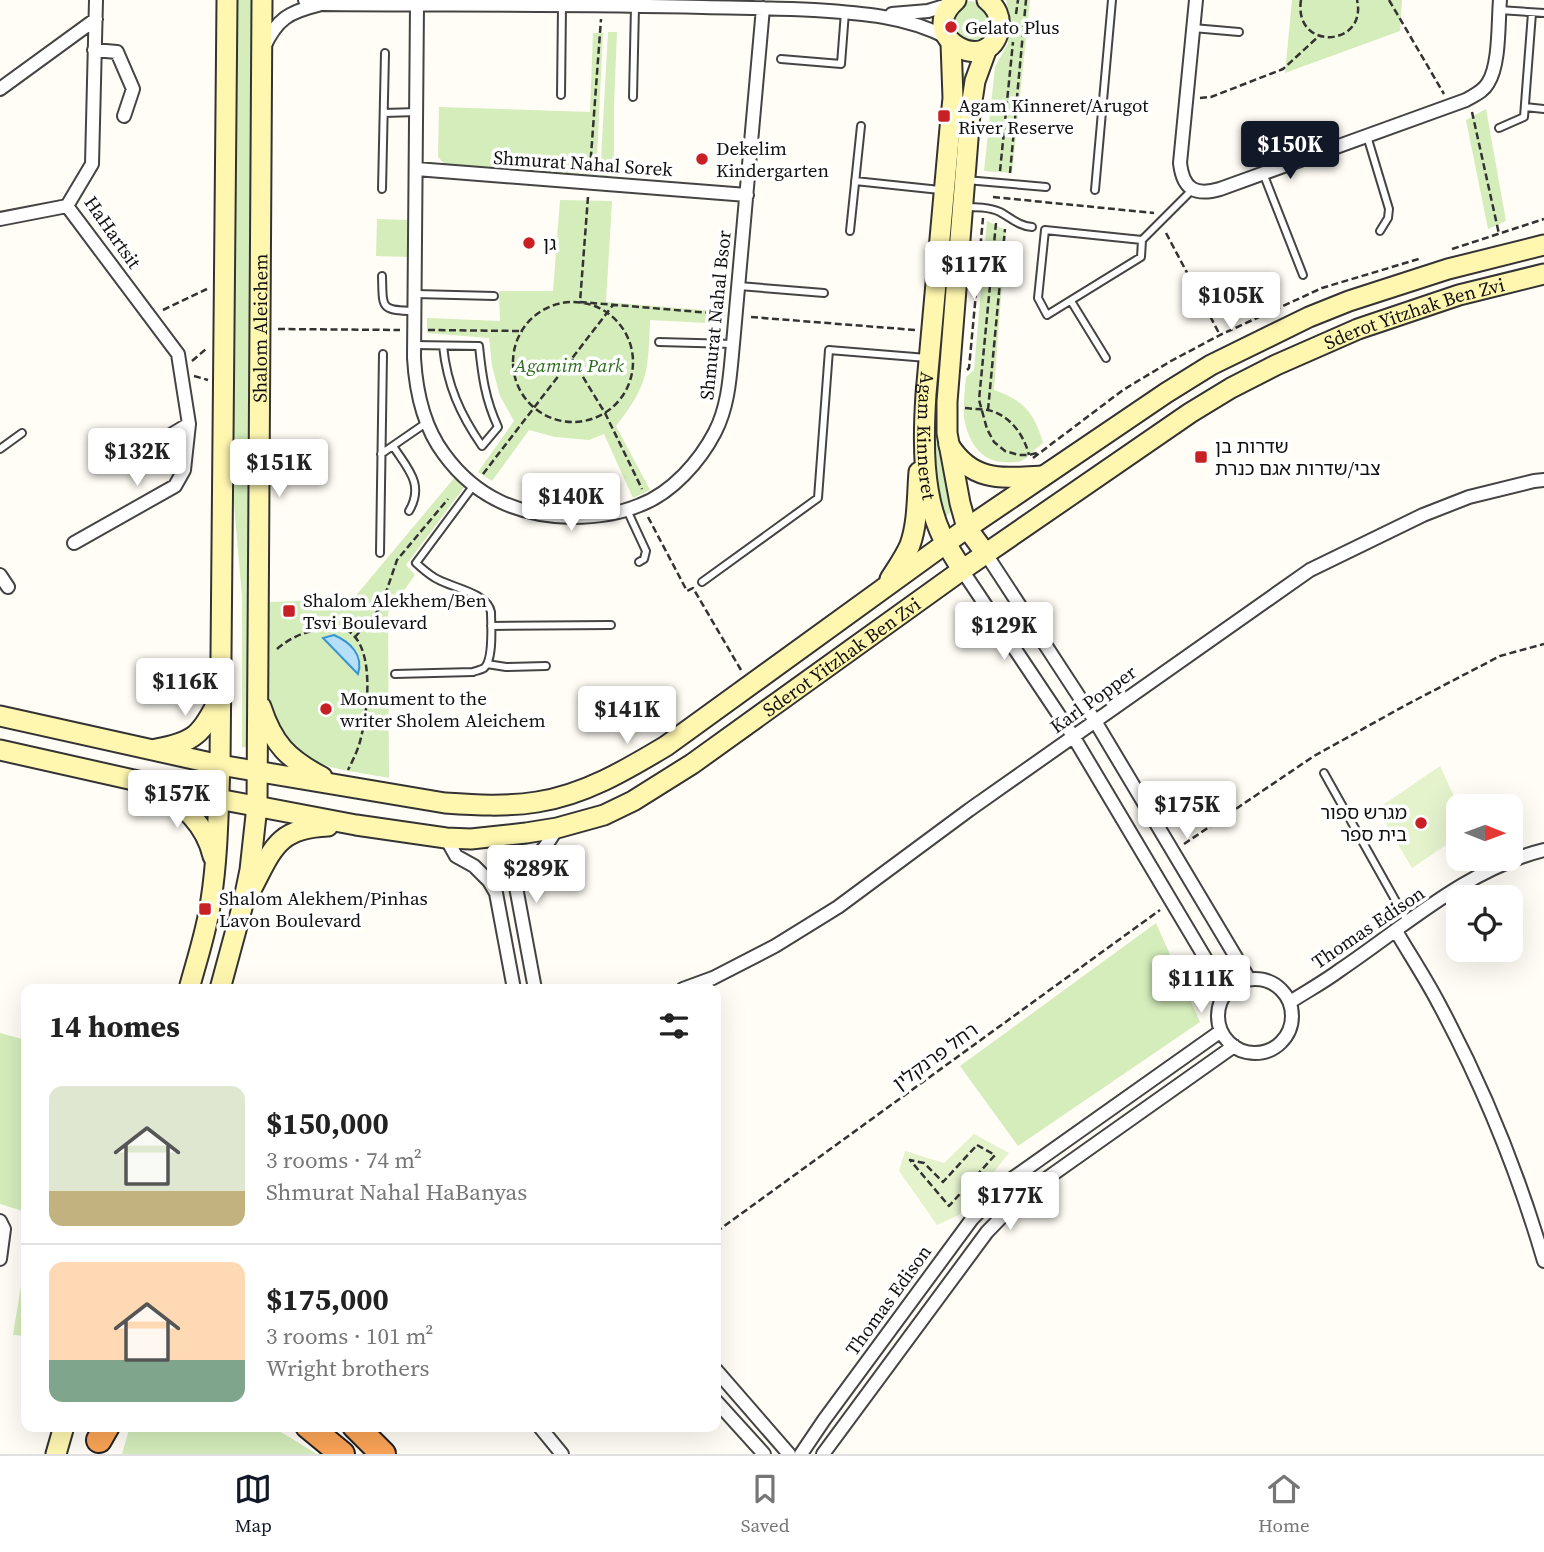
<!DOCTYPE html>
<meta charset="utf-8">
<style>
:root{--surface:#fff;--page:#f6f6f6;--text:#222;--muted:#767676;--line:#e0e0e0;--accent:#111827}
body{margin:0;font-family:"Source Serif 4","Noto Sans Hebrew",serif;background:var(--page);color:var(--text);height:100vh;display:flex;flex-direction:column;font-size:26px;white-space:nowrap}
*{box-sizing:border-box;margin:0}
p{font-size:23px;color:var(--muted)}
.icon{flex:none;width:38px;height:38px;fill:none;stroke:currentColor;stroke-width:2;stroke-linecap:round;stroke-linejoin:round}
.map{position:relative;flex:1;overflow:hidden}
.drawer{position:absolute;left:21px;top:984px;width:700px;height:448px;display:flex;flex-direction:column;background:var(--surface);border-radius:14px;box-shadow:0 7px 28px #0002}
.drawer>*{flex:none}
.needle{width:46px;rotate:91deg}
.controls{position:absolute;left:1446px;top:794px;display:grid;gap:14px}
.controls a{display:grid;place-items:center;width:77px;height:77px;border-radius:14px;background:var(--surface);box-shadow:0 7px 28px #0002;font-size:35px}
.price{position:absolute;translate:-50% -60px;padding:0 16px;border-radius:7px;background:#fff;color:#222;font-size:23px;line-height:46px;filter:drop-shadow(0 2px 4px #0008)}
.price::after{content:'';position:absolute;left:50%;top:42px;width:21px;height:16px;margin-left:-10px;background:inherit;clip-path:polygon(0 0,100% 0,50% 100%)}
.price.active{background:var(--accent);color:#fff}
ul{padding:0;list-style:none}
li{display:flex;align-items:center;gap:21px;height:175px;padding:0 28px}
li+li{border-top:2px solid var(--line)}
li span{display:grid;place-items:center;flex:none;width:196px;height:140px;border-radius:14px;color:#555}
li>.icon{margin-inline-start:auto}
span .icon{width:84px;height:84px;fill:#fffc;stroke-width:1}
li b{font-size:30px}
h2{display:flex;justify-content:space-between;align-items:center;height:84px;padding:0 28px;font-size:30px}
.dock{display:flex;justify-content:space-around;align-items:center;height:98px;border-top:2px solid var(--line);background:var(--surface);font-size:19px;color:var(--muted)}
.dock a{display:grid;justify-items:center;gap:4px}
.dock .active{color:var(--accent)}
.map>svg:first-child{display:block}
.green{fill:#d4edbb}
.pitch{fill:#e5f3cd}
.water{fill:#b6dff9;stroke:#3994d4;stroke-width:2}
.lines{fill:none;stroke-linecap:round;stroke-linejoin:round}
.lane-casing{stroke:#444;stroke-width:10}
.street-casing{stroke:#444;stroke-width:16}
.secondary-casing{stroke:#333;stroke-width:23}
.highway-casing{stroke:#222;stroke-width:28}
.path{stroke:#333;stroke-width:2.5;stroke-dasharray:7 3.5;stroke-linecap:butt}
.lane{stroke:#fff;stroke-width:6}
.street{stroke:#fff;stroke-width:12}
.secondary{stroke:#fff7b0;stroke-width:19}
.highway{stroke:#fba457;stroke-width:24}
.poi-dot{fill:#c92025;stroke:#fff;stroke-width:2.5}
.labels{text-anchor:middle;stroke-width:7;stroke-linejoin:round;paint-order:stroke}
.poi-label{font-size:19px;fill:#111;stroke:#fff;text-anchor:start}
.street-label{font-size:19px;fill:#111;stroke:#fff}
.park-label{font-size:19px;font-style:italic;fill:#2c6d1c;stroke:#fff}
</style>
<div class="map">
<svg width="1544" height="1454" viewBox="0 0 1544 1454">
<rect width="100%" height="100%" fill="#fffdf5"/>
<path class="green" d="M236,0H253L249,487L250,748L242,747V596L231,471Z
M1006,0H1030L1012,173L984,171L995,67L1008,43L1009,13Z
M1292,0H1402L1400,31L1285,73Z
M971,1L978,3L991,19L990,33L980,44L958,43L949,17L964,2Z
M608,32H617L614,105V175L600,177Z
M593,33H603L596,178L451,171L438,157L439,107L590,112Z
M960,73H972L940,436L942,465L952,510L944,519C936,483 933,448 935,411L960,107Z
M1486,109L1506,221L1488,229L1466,120Z
M560,200L612,201L606,302L726,312L724,324L650,320C648,371 649,384 616,426L650,490L633,498L604,434L589,440L555,437L529,430L492,481L478,472L514,421L500,396L492,366L489,338L427,333V318L500,321L499,291H553Z
M377,219L410,220L409,257L376,256Z
M987,221L1006,230L994,390C1022,399 1035,413 1043,443C1036,448 1028,458 1021,461C1016,463 1009,462 1004,462C980,462 967,439 964,417C963,404 965,390 966,377L974,370Z
M455,477L465,486L406,565L415,575L388,613L389,778C369,774 326,769 310,759C302,755 290,746 284,740C260,712 269,637 270,602L353,599Z
M1156,923L1200,1022L1018,1146L960,1066Z
M0,1033L26,1040V1212L0,1204Z
M26,1256V1336L13,1335Z
M130,1426H271L317,1454H122Z"/>
<path class="pitch" d="M1440,766L1459,807H1458V837L1412,868L1377,809Z
M974,1134L1009,1153L959,1215L937,1225L899,1171L905,1151L944,1163Z"/>
<path class="water" d="M334,635C350,642 364,655 358,674L323,638Z"/>
<g class="lines">
<g class="lane-casing">
<path id="lane" d="M1499,10L1544,13
M1193,28L1239,32
M781,59L841,64L845,12
M561,95L562,6
M633,97L635,6
M1525,107L1544,109
M384,113L417,112
M1499,128L1524,117L1532,13
M1367,136L1389,209L1388,218L1380,231
M1263,173L1303,275
M966,180L1046,187
M855,181L940,190
M382,189L385,53
M1095,190L1112,0
M964,207C976,207 989,207 1000,212C1011,218 1019,226 1032,227
M850,231L861,126
M1142,240L1045,230L1038,298L1047,315L1141,257L1142,240L1192,190
M382,276C383,309 380,310 414,311
M739,286L824,293
M416,294L494,296
M1071,301L1106,358
M659,342L733,344
M414,345L479,346C482,375 485,399 498,427L482,446C460,414 447,385 443,346
M393,446C407,468 425,484 409,511
M0,449L22,433
M381,454L426,423
M627,510L646,551L644,559L639,562
M380,553L383,354
M702,582L818,498L829,350L927,358
M491,626L611,625
M487,664L506,667L546,666
M395,674L473,672C475,671 481,670 484,668C494,660 491,624 491,612C487,593 454,588 439,580C430,576 423,569 416,563L474,485
M1324,773L1407,921"/>
</g>
<g class="street-casing">
<path id="street" d="M305,0L322,4C449,5 576,4 703,7C740,8 777,8 814,10C860,13 907,16 948,38
M1196,0L1180,163C1183,190 1196,196 1220,189L1466,100C1474,95 1483,92 1488,83C1500,65 1498,22 1500,0
M417,5L414,358C416,392 423,426 444,454C476,498 519,516 572,517C595,517 619,514 640,505C672,493 700,461 715,432C729,405 730,374 733,344L763,8
M892,14L928,11L951,4
M264,47C277,19 289,12 318,5
M94,50L117,52L133,89L124,116
M0,89L96,19
M416,169L747,195
M0,219L67,206
M121,465L189,424
M74,543L175,486L184,470L189,424L178,354L67,206L92,164L96,0
M986,554L1095,721L1249,979
M962,570L1073,736L1226,993
M0,575L8,587
M446,838L456,856L474,866L489,881L496,893L514,989
M1396,931C1410,955 1426,979 1439,1004C1483,1086 1518,1172 1544,1261
M1218 1016a37 37 0 1 1 74 0a37 37 0 1 1-74 0Z
M535,989L516,887C521,869 532,861 544,848C549,842 553,835 557,828
M683,989L713,978L775,946L838,907L969,810L1310,570L1423,515L1469,497L1534,481L1544,480
M1290,1002C1307,991 1324,982 1340,970C1404,927 1467,869 1544,850
M0,1221L4,1229L0,1259
M716,1370L789,1454
M716,1401L764,1454
M539,1426L562,1454
M801,1454L824,1420L972,1219L1009,1181L1221,1031
M823,1454L987,1232L1022,1196L1234,1046"/>
</g>
<g class="secondary-casing">
<g id="secondary">
<path d="M956,0C913,37 990,78 999,29C1001,17 996,7 987,0"/>
<path id="s1" d="M951,43L953,98L950,128L926,394C923,440 922,494 942,536C948,548 956,559 962,570"/>
<path d="M949,445C973,483 1003,478 1043,476"/>
<path d="M986,554L967,528L960,503L947,433V402L970,114L975,81L987,48"/>
<path d="M890,579C897,568 905,557 910,545C918,523 917,496 919,472"/>
<path d="M261,707C273,744 288,759 322,777"/>
<path d="M0,716L220,765L445,803C475,805 506,807 537,802C584,795 626,770 666,746L967,528L1166,393L1211,365L1309,317L1349,301L1448,269L1544,245"/>
<path d="M156,749C195,742 202,734 219,699"/>
<path id="s2" d="M0,750L218,799L356,825L446,838L471,839L526,833L557,828L604,815L633,801L692,764L962,570L1190,413L1231,388L1276,365L1358,329L1459,295L1544,274"/>
<path d="M159,789C184,807 205,823 213,856"/>
<path d="M252,888C273,848 278,828 328,826"/>
<path d="M189,989C197,959 207,930 211,900C218,855 218,810 220,765L227,0"/>
<path id="s3" d="M220,989L243,904L250,870L257,806L262,0"/>
<path d="M56,1454L64,1426"/>
</g>
</g>
<g class="highway-casing">
<path id="highway" d="M308,1426L342,1454
M355,1426L383,1454
M99,1440L107,1426"/>
</g>
<path class="path" d="M1301,0C1293,52 1368,47 1357,0
M1389,0L1444,94
M1016,14L1018,0
M1200,98L1211,97L1283,69L1319,36
M1472,112L1499,234
M590,169L601,19
M1000,171L1013,42
M1010,173L1026,0
M588,197L580,302L723,314
M993,197L1154,213
M996,223L979,400L987,429L994,442L1005,451L1019,455H1029L1040,452
M1166,233L1220,335
M1452,249L1544,219
M513 362a60 60 0 1 1 120 0a60 60 0 1 1-120 0Z
M163,310L207,289
M751,317L915,330
M278,329L400,330
M428,330L523,331
M572,359L605,413L642,489
M192,361L206,349
M967,370L969,368L983,218
M194,376L208,380
M965,408C973,409 981,409 988,410C1010,415 1024,435 1029,455
M988,410L1005,229
M1033,458L1123,390L1171,361L1220,335L1322,288L1422,258
M483,474L613,305
M648,517L687,591L693,588L741,670
M355,637L381,607L397,560L448,499
M277,649C291,637 307,630 326,629C333,628 342,628 348,631C377,648 367,719 359,745C356,754 352,762 348,770
M1184,844L1314,756L1406,705L1500,656L1544,644
M977,1145L995,1155L949,1206L910,1160L924,1163L943,1182Z
M716,1232L1160,910"/>
<use href="#lane" class="lane"/>
<use href="#street" class="street"/>
<use href="#secondary" class="secondary"/>
<use href="#highway" class="highway"/>
</g>
<g class="poi-dot">
<circle cx="951" cy="27" r="7"/>
<rect x="937" y="109" width="14" height="14" rx="3.5"/>
<circle cx="702" cy="159" r="7"/>
<circle cx="529" cy="243" r="7"/>
<rect x="1194" y="450" width="14" height="14" rx="3.5"/>
<rect x="282" y="604" width="14" height="14" rx="3.5"/>
<circle cx="326" cy="709" r="7"/>
<circle cx="1421" cy="823" r="7"/>
<rect x="198" y="902" width="14" height="14" rx="3.5"/>
</g>
<g class="labels">
<g class="poi-label">
<text x="965" y="34">Gelato Plus</text>
<text x="958" y="112">Agam Kinneret/Arugot<tspan x="958" dy="22">River Reserve</tspan></text>
<text x="716" y="155">Dekelim<tspan x="716" dy="22">Kindergarten</tspan></text>
<text x="543" y="250">גן</text>
<text x="1215" y="453">שדרות בן<tspan x="1215" dy="22">צבי/שדרות אגם כנרת</tspan></text>
<text x="303" y="607">Shalom Alekhem/Ben<tspan x="303" dy="22">Tsvi Boulevard</tspan></text>
<text x="340" y="705">Monument to the<tspan x="340" dy="22">writer Sholem Aleichem</tspan></text>
<text x="1407" y="819" text-anchor="end">מגרש ספור<tspan x="1407" dy="22">בית ספר</tspan></text>
<text x="219" y="905">Shalom Alekhem/Pinhas<tspan x="219" dy="22">Lavon Boulevard</tspan></text>
</g>
<g class="street-label">
<text transform="translate(583 163) rotate(4)" y="7">Shmurat Nahal Sorek</text>
<text transform="translate(113 232) rotate(55)" y="7">HaHartsit</text>
<text dy="7" stroke="none"><textPath href="#s2" startOffset="1573">Sderot Yitzhak Ben Zvi</textPath></text>
<text transform="translate(715 315) rotate(-84)" y="7">Shmurat Nahal Bsor</text>
<text dy="7" stroke="none"><textPath href="#s3" startOffset="665">Shalom Aleichem</textPath></text>
<text dy="7" stroke="none"><textPath href="#s1" startOffset="394">Agam Kinneret</textPath></text>
<text dy="7" stroke="none"><textPath href="#s2" startOffset="901">Sderot Yitzhak Ben Zvi</textPath></text>
<text transform="translate(1093 699) rotate(-36)" y="7">Karl Popper</text>
<text transform="translate(1368 927) rotate(-34)" y="7">Thomas Edison</text>
<text transform="translate(935 1056) rotate(-36)" y="7">רחל פרנקלין</text>
<text transform="translate(888 1300) rotate(-54)" y="7">Thomas Edison</text>
</g>
<g class="park-label">
<text x="569" y="372">Agamim Park</text>
</g>
</g>
</svg>
<div class="controls">
<a><svg class="needle" viewBox="-14 -14 28 28"><path d="M0-13l5 13h-10z" fill="#e53935"/><path d="M0 13l5-13h-10z" fill="#767676"/></svg></a>
<a><svg class="icon" aria-label="locate" viewBox="0 0 24 24"><circle cx="12" cy="12" r="6"/><path d="M12 2v4M12 18v4M2 12h4M18 12h4"/></svg></a>
</div>
<b class="price active" style="left:1290px;top:181px">$150K</b>
<b class="price" style="left:974px;top:301px">$117K</b>
<b class="price" style="left:1231px;top:332px">$105K</b>
<b class="price" style="left:137px;top:488px">$132K</b>
<b class="price" style="left:279px;top:499px">$151K</b>
<b class="price" style="left:571px;top:533px">$140K</b>
<b class="price" style="left:1004px;top:662px">$129K</b>
<b class="price" style="left:185px;top:718px">$116K</b>
<b class="price" style="left:627px;top:746px">$141K</b>
<b class="price" style="left:177px;top:830px">$157K</b>
<b class="price" style="left:1187px;top:841px">$175K</b>
<b class="price" style="left:536px;top:905px">$289K</b>
<b class="price" style="left:1201px;top:1015px">$111K</b>
<b class="price" style="left:1010px;top:1232px">$177K</b>
<section class="drawer">
<h2>14 homes<svg class="icon" aria-label="filters" viewBox="0 0 24 24"><path d="M4 7h16M4 17h16"/><circle cx="9" cy="7" r="2"/><circle cx="15" cy="17" r="2"/></svg></h2>
<ul>
<li><span style="background:linear-gradient(#dfe7d0 75%,#c2b280 0)"><svg class="icon" aria-label="home" viewBox="0 0 24 24"><path d="M3 11l9-7 9 7M6 9v11h12V9"/></svg></span><div><b>$150,000</b><p>3 rooms · 74 m²</p><p>Shmurat Nahal HaBanyas</p></div></li>
<li><span style="background:linear-gradient(#ffd9b3 70%,#7fa58c 0)"><svg class="icon" aria-label="home" viewBox="0 0 24 24"><path d="M3 11l9-7 9 7M6 9v11h12V9"/></svg></span><div><b>$175,000</b><p>3 rooms · 101 m²</p><p>Wright brothers</p></div></li>
</ul>
</section>
</div>
<nav class="dock">
<a class="active"><svg class="icon" aria-label="map" viewBox="0 0 24 24"><path d="M3 6l6-2 6 2 6-2v14l-6 2-6-2-6 2zM9 4v14M15 6v14"/></svg>Map</a>
<a><svg class="icon" aria-label="saved" viewBox="0 0 24 24"><path d="M7 4h10v16l-5-4-5 4z"/></svg>Saved</a>
<a><svg class="icon" aria-label="home" viewBox="0 0 24 24"><path d="M3 11l9-7 9 7M6 9v11h12V9"/></svg>Home</a>
</nav>
